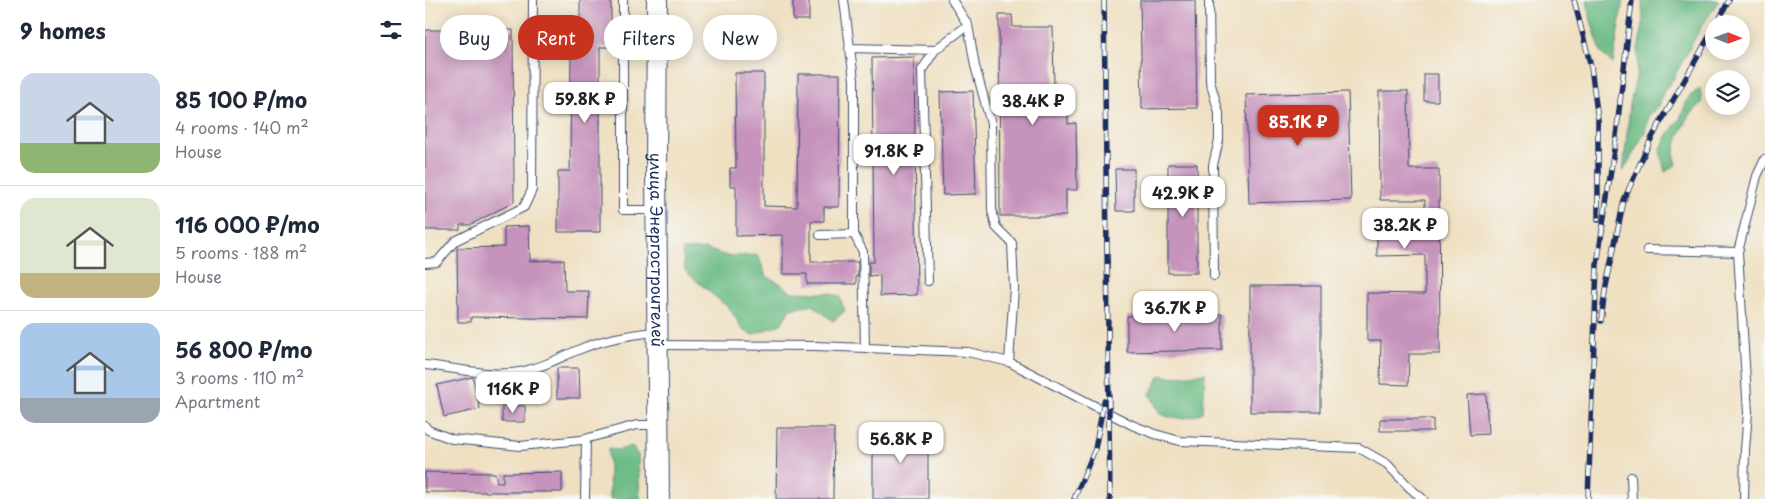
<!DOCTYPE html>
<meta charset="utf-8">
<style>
:root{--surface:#fff;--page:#f2f2f3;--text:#1f2937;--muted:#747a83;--line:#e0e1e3;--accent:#c8321e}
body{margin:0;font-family:"Playpen Sans",sans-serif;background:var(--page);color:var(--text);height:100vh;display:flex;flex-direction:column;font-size:19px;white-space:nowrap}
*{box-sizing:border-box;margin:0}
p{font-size:16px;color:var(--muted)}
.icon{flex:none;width:28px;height:28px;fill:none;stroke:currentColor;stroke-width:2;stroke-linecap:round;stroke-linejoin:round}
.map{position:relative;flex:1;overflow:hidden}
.panel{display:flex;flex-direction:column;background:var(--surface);width:425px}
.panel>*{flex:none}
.guide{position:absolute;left:15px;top:15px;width:475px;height:45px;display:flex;gap:10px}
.needle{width:32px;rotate:91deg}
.buttons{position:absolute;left:1280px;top:15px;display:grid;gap:10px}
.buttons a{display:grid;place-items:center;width:45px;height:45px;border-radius:50%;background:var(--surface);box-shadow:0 2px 12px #0003;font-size:25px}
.price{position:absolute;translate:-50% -42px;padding:0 11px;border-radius:10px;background:#fff;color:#222;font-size:16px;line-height:32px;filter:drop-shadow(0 1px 2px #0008)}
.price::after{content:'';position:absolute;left:50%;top:30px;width:15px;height:11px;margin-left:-8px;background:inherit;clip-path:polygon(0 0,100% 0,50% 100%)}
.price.current{background:var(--accent);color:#fff}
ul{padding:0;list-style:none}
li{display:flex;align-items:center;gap:15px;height:125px;padding:0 20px}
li+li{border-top:1px solid var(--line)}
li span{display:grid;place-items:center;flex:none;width:140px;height:100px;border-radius:15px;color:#555}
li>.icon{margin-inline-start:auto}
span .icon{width:60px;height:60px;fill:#fffc;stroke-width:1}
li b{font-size:21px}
h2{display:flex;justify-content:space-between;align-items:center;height:60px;padding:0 20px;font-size:21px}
.tag{padding:0 18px;border-radius:22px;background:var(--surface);box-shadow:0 2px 12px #0003;font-size:18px;line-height:45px}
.tag.current{background:var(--accent);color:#fff}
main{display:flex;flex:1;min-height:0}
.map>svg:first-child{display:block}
.forest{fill:#6ebc86;stroke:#447672}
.building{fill:#c693bc}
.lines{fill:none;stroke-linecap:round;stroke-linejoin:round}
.service-casing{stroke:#3b4a6d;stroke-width:10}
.secondary-casing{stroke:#3b4a6d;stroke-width:22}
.service{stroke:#fff;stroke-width:8}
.secondary{stroke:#fff;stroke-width:20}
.rail-casing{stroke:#1b2f5e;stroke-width:5.5}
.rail{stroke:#f6f6f2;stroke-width:4;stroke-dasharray:11;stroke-linecap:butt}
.labels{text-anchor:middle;stroke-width:4;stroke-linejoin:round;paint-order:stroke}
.street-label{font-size:16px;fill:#1b2f5e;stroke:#f6f6f2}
</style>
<main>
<section class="panel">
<h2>9 homes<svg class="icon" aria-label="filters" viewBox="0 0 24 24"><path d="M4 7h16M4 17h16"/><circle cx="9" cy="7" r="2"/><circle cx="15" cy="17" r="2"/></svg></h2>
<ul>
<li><span style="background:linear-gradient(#c9d6e8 70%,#8fb573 0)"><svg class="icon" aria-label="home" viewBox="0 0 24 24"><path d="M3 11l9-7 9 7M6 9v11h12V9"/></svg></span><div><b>85 100 ₽/mo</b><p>4 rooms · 140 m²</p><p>House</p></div></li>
<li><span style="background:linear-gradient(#dfe7d0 75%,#c2b280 0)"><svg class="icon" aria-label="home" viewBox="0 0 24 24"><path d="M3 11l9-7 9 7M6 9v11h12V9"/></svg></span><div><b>116 000 ₽/mo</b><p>5 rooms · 188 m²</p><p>House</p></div></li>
<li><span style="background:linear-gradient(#a9c7e8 75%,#9aa5b1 0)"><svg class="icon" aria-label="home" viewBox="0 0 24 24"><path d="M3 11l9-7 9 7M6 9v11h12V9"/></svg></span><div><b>56 800 ₽/mo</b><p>3 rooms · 110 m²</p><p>Apartment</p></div></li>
</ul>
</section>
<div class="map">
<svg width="1340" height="499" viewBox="0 0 1340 499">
<rect width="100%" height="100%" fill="#f6f6f2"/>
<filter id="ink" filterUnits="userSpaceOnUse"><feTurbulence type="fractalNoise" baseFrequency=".02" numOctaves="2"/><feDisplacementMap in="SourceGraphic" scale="10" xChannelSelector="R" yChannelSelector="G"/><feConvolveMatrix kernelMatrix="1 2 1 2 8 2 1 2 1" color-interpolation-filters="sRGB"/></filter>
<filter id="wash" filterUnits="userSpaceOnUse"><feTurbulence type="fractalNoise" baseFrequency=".0096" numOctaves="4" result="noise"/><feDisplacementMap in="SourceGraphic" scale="20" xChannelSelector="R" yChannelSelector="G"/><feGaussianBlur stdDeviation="1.12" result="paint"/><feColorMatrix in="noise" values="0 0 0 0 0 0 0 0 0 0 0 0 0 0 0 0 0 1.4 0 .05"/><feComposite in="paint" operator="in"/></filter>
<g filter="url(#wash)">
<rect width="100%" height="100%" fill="#efe0c2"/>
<path class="forest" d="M1162,0H1198L1188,64L1177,54L1166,21Z
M1217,0H1294L1275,29L1248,79L1238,92L1234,106L1223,116L1220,132L1198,172L1205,104L1212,73L1213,49L1218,26Z
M1275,88L1277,103L1265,115L1254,135L1249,153L1252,164L1240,172L1235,151L1243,134L1255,119L1263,98Z
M281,249L302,256L333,255L341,276L356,284L366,292L405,293L415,297L420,311L408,321L388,305L365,309L356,324L327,335L317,329L306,310L260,271L257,250Z
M780,373L778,412C763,420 751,420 735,414L725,394L735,375L746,377Z
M207,446L213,455L215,499H185L183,449L194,450Z"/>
<g id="blocks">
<path class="building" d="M155,0H186V47H175V232H133V171H145L146,47H155Z
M368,0H384V20H368Z
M715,0H770L772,108L717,109Z
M574,15H587L588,27H628L629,93H643V124L651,123L652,190H641V216H575Z
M0,30H88L89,202L45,225H35V230H0Z
M489,57L492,295L455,296V275L444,276V262H449L447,58Z
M310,73H339V206L372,207L373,74H415L414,207H399V221H386V262H433V276H431V284H382V274H358V235L311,236V186H305V168H311Z
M999,74H1013V101H999Z
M548,91L551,194L518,195L515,92Z
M954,91H983L984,169H1014L1015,354H984L983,385L955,384L956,341H942V293L1000,294V255L952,256V227H1000V200H955Z
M923,92L926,200L824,203L821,95Z
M743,164H772V273H743Z
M690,169H709V211H691Z
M104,226L105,261L139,260L140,291H164L163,319L46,317V322H33L32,248L79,247V227Z
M825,286H896V412H825Z
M797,314V350L702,352V316Z
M132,368H154L155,398H132Z
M48,377L55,409L19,417L12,385Z
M1061,394L1063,434L1045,435L1042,395Z
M77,406H100V422H77Z
M955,419H1008V431H955Z
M352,428H409L408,499H351Z
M503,428V499H448V429Z
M0,472L70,473L72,482H78V473L137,472V492H0Z"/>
</g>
</g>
<g filter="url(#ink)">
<use href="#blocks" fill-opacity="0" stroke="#3b4a6d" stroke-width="1"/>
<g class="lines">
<g class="service-casing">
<path id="service" d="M198,0V210H231
M419,0L429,80V234L438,252L440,348
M527,0L543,25L550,66L566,124L567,210L571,227L587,243L589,288L584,362
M784,0L785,81L794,113V140L788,165L789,276
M424,48L510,50
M395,235L429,234
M1222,250L1313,252
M0,263L12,262L30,241L99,207L107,190L108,0
M503,281L497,70L510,50L543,25
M233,345L390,346L543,352L584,362L707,425L730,434L755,441L934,448L962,464L985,488L998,499
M0,365C33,368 70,379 103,370C121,366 136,357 153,350C178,339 203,335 231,332
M0,426L3,430L27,439L95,446L156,440L212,425H231
M1206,477L1207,499
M160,499L161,439
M1319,499L1320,449L1323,413L1313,252L1332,176L1340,159"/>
</g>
<g class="secondary-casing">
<g id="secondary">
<path id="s1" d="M232,0L231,172L234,499"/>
</g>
</g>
<use href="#service" class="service"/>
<use href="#secondary" class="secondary"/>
<g class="rail-casing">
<path id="rail" d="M679,0L685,499
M1149,0L1166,67L1173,120V220
M1292,24L1304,0
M1176,321L1180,291L1199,200L1225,141L1289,28
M649,499L670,449L679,401
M1163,499L1172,265L1191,136L1207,0"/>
</g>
<use href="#rail" class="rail"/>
</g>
</g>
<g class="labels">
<g class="street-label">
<text dy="6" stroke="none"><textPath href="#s1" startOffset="250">улица Энергостроителей</textPath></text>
</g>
</g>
</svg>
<div class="buttons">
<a><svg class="needle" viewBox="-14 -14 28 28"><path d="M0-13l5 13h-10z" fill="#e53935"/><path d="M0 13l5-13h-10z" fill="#747a83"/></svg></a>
<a><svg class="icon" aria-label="layers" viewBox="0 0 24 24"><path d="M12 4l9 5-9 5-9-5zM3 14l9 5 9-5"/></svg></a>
</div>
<b class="price" style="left:160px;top:124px">59.8K ₽</b>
<b class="price" style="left:608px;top:126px">38.4K ₽</b>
<b class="price current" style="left:873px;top:147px">85.1K ₽</b>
<b class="price" style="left:469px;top:176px">91.8K ₽</b>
<b class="price" style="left:758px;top:218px">42.9K ₽</b>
<b class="price" style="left:980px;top:250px">38.2K ₽</b>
<b class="price" style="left:750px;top:333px">36.7K ₽</b>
<b class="price" style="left:88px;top:414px">116K ₽</b>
<b class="price" style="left:476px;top:464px">56.8K ₽</b>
<div class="guide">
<a class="tag">Buy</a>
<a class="tag current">Rent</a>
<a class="tag">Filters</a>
<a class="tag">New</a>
</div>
</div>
</main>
